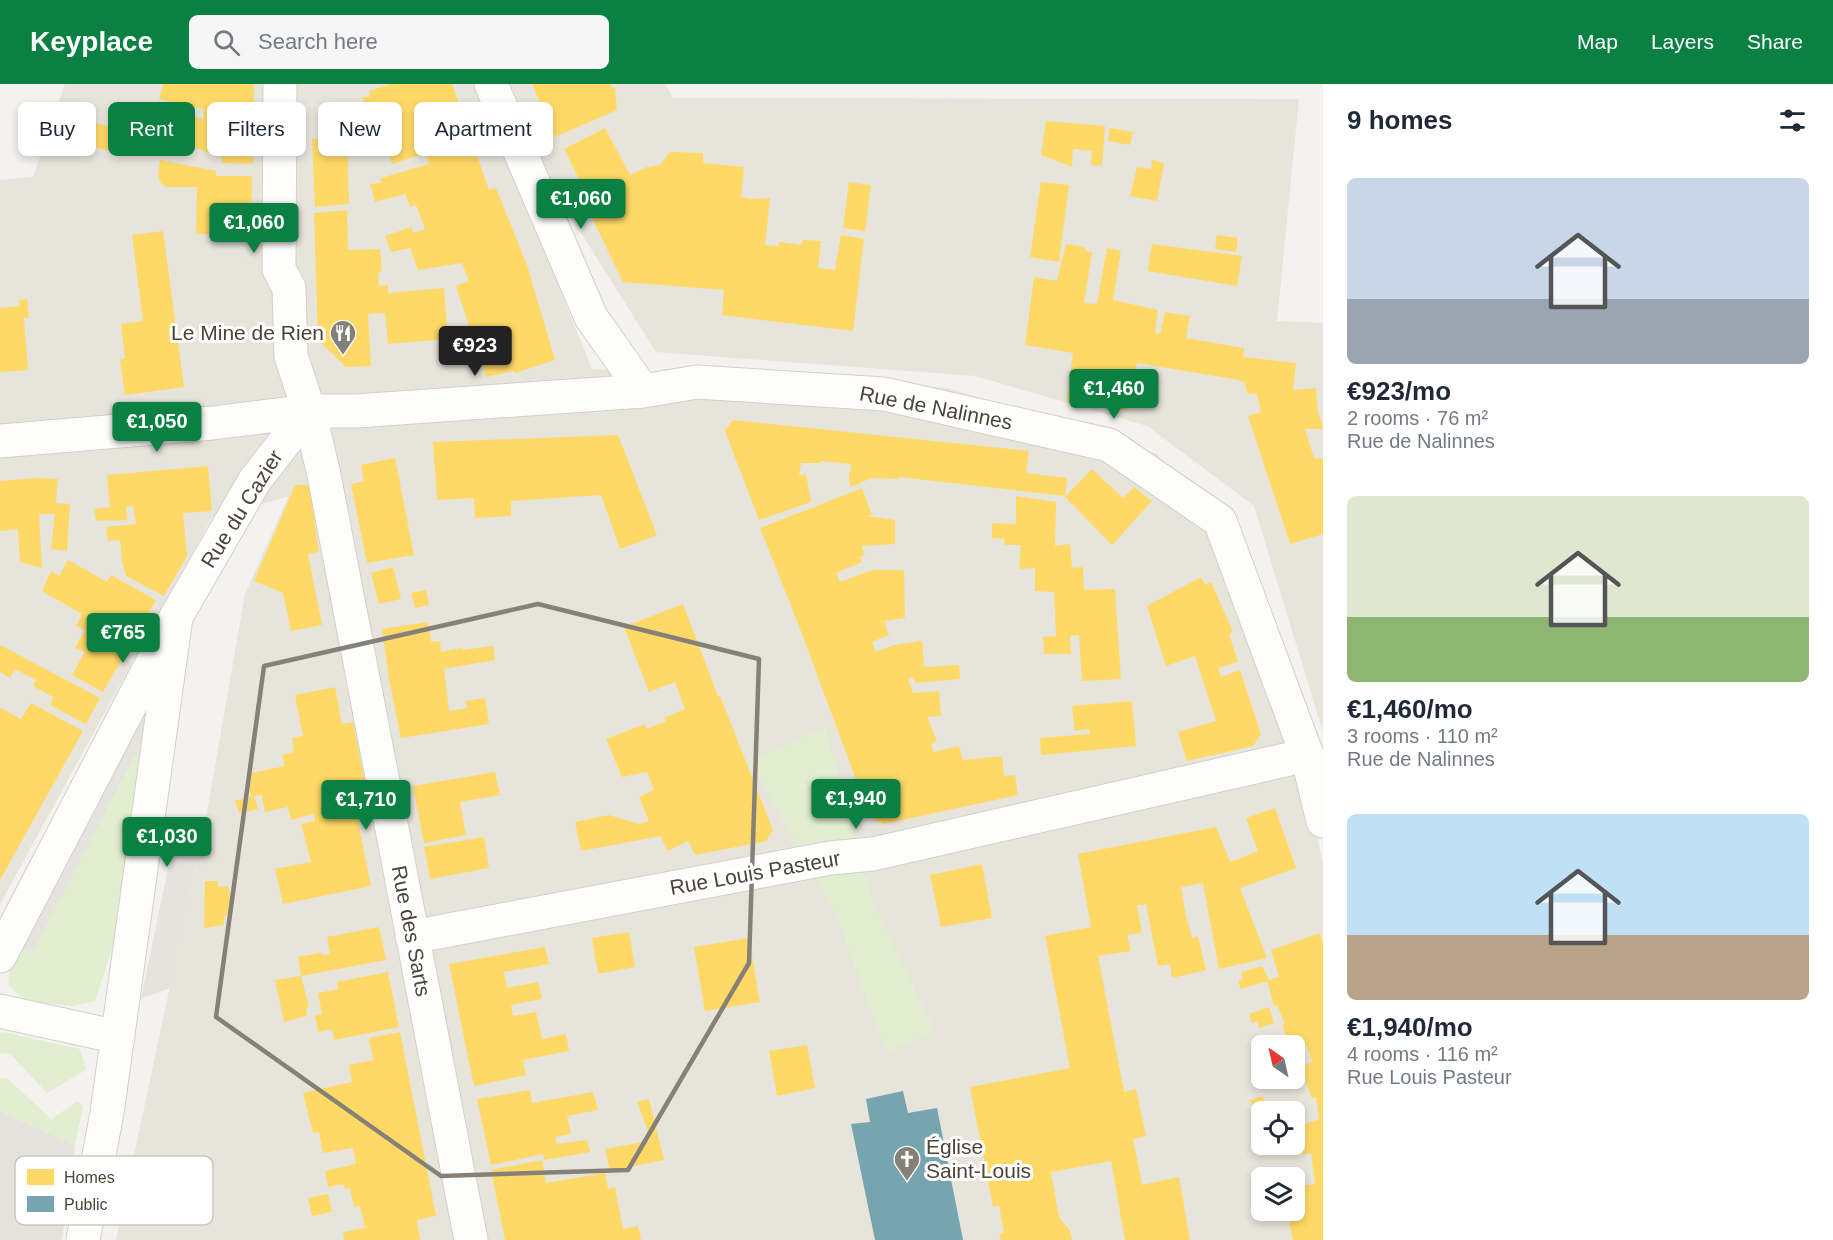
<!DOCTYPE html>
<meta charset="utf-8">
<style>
:root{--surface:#fff;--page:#f6f6f7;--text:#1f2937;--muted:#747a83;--accent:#0b8043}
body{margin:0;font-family:Arial,sans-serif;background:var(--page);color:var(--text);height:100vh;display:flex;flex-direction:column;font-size:22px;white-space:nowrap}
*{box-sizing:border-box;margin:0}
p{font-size:20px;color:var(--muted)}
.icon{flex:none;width:33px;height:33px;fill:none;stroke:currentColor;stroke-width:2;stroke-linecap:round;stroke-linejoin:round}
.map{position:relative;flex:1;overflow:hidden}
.drawer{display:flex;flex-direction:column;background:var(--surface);width:510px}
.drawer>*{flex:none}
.guide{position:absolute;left:18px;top:18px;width:570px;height:54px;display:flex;gap:12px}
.needle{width:39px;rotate:326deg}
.fabs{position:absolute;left:1251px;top:951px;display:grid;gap:12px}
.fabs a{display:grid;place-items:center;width:54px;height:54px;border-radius:9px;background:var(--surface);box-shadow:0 3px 9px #0003;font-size:30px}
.price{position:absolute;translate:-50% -51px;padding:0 14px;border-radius:6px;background:var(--accent);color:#fff;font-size:20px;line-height:39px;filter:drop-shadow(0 2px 3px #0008)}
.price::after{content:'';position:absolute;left:50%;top:36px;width:18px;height:14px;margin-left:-9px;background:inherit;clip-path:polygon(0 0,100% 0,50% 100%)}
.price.selected{background:#222;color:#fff}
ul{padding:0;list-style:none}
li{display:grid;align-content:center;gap:12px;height:318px;padding:0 24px}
li span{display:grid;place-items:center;height:186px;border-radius:9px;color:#555}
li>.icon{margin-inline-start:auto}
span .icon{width:108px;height:108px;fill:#fffc;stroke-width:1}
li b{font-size:26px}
h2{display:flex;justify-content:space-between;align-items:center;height:72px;padding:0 24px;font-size:26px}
.tag{padding:0 21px;border-radius:9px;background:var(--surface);box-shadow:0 3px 9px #0003;font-size:21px;line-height:54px}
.tag.selected{background:var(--accent);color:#fff}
header{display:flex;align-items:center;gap:36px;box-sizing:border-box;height:84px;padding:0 30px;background:var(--accent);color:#fff}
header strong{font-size:28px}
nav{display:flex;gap:33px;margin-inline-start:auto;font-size:21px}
.search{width:420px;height:54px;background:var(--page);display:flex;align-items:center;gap:15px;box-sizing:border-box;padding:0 21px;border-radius:9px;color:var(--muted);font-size:22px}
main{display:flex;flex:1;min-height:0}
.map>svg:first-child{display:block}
.residential{fill:#e7e4dc;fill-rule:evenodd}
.industrial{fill:#e6e2de}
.green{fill:#e1eecf}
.parking{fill:#e6e3df}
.homes{fill:#ffd966}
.public{fill:#76a5af}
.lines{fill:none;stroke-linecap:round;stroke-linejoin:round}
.minor-casing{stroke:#d2d0cb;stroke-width:35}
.minor{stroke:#fdfdfc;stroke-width:33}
.marked{fill:none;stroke:#868178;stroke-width:4.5;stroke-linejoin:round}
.labels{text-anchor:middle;stroke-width:6;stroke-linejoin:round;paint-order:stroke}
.poi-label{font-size:21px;fill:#4b4439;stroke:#fff;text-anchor:end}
.street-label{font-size:21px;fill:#4b4439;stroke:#fff}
.key{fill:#fff;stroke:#c9c7c4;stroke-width:1.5}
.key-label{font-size:16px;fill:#4b4439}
</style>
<header>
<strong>Keyplace</strong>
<div class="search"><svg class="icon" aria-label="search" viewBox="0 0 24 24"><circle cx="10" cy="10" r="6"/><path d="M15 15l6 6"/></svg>Search here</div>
<nav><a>Map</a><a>Layers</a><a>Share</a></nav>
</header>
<main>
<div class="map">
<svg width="1323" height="1156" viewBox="0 0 1323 1156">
<rect width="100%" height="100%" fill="#f4f2ee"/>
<path class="residential" d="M65,0H477L592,285L948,304L1157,370L1260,505L1323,779V1156H116L207,728L245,510L288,413L212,433L0,820V96L33,93ZM1262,962H1294V994H1262ZM1262,1028H1294V1060H1262ZM1262,1094H1294V1126H1262Z
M494,0H665L673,14L1299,15L1277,237L1323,239V648L1254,422L1147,342L975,292L656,268L508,33Z"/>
<path class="industrial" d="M0,1027L75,1061L62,1156H0Z"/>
<path class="green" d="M156,630L115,856L95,917L73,922L26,917L8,901L11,875L143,632Z
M825,643L873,818L935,948L886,968L837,833L750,677Z
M4,948L80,965L86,986L47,1009L10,970L0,969V949Z
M7,994L51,1035L78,1017L83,1023L75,1061L0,1027V995Z"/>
<path class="parking" d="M141,636L148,646L33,867L19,865Z
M200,760L170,904L141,915L172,765Z"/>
<path class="homes" d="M163,0H254L253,80L222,79V70L209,69L137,40L144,20L172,31L175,25L204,36L203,25L159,15Z
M391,0H452L489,106L496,104L527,181L555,276L515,289L514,287L486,293L482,277L484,276L478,260L485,257L480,242L470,245L456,202L469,197L462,179L418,186L410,164L391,168L385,152L411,143L414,149L425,145L416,121L410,123L405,110L375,118L370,100L381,99L380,95L388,92L429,80L426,69L392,80L384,56H357L354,48L378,41L375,34H370L362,13H370L369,7Z
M532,0H610L612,4L615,3L617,26L555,53Z
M76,35L122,45L120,69L72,58Z
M1046,37L1105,42L1102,82L1091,81L1092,67L1073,65L1072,83L1041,71Z
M605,44L630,91L647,83L660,81L670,68L703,69V79L744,83L741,113L753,115L770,114L765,161L778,162L779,158L801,161L803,156L821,157L818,184L835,186L841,151L864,155L853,247L722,231L724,206L623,198L578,105L583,103L564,65Z
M1110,44L1133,48L1130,61L1108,57Z
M312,55H347L349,120L315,123Z
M160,76L216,87V92H252L251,152L196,150L197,103H166L162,101L158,92Z
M1152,76L1164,79L1157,117L1130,112L1137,83L1151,85Z
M849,98L871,101L865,147L843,144Z
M1041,98L1069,101L1059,178L1030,173Z
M347,126L348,166L380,165L382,187L378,188L379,202L388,201V209L444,204L448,255L388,260L385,229L368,230L371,282L346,283L318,256L314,129Z
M163,147L184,303L125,311L120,276L125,274L121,240L143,237L132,151Z
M1217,151L1238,154L1236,168L1215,165Z
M1066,160L1085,163V167L1092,168L1084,219L1097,220L1107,164L1121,167L1113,216L1158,226L1155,249L1160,250L1165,228L1190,232L1186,254L1244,264L1243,273L1296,279L1293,306L1316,304L1318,328L1323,344V345H1305L1314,374L1323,375V450L1290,460L1248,332L1261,328L1257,310L1247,309L1245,299L1239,296L1137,279L1128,326L1067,317L1073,269L1025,261L1034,193L1057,197Z
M1152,160L1242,172L1237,202L1148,187Z
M27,215L29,234H24L28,286L0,288V224L20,222L19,216Z
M733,336L1029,367L1026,389L1067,394L1065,412L899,393V395L872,394L850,403L849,393L851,380L821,377V379H801L799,391L806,390L811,418L759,436L725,347Z
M618,351L657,451L655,452L620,465L601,411L511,417V432L475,434L474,414L437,416L433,358Z
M395,374L414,471L367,479L351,400L364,397L361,381Z
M208,382L212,427L183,429L187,472L164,512L126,492L122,478L120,456L108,457L106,443L136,440L133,422L126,423L127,436L96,437L94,425L110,423L107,391Z
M1092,385L1123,414L1134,403L1152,417L1112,461L1065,413Z
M36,394L58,395L56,419L70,420L67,467L51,465L55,430H39L42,484L20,478L18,445L0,447V397Z
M295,401H309L319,468L308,470L322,541L291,547L283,509L254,497Z
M862,404L872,431L867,432L895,436V460L861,462L865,470L860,473L862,478L836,489L840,498L872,486H904L905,534L884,537L889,551L872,558L876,568L894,561L922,557L924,583L959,581L960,595L916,599L912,593L908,595L913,609L939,607L941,632L927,633L937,657L931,660L934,668L959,662L963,676L1002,672L1004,692L1015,691L1018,711L884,740L870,733L799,542L760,444Z
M1016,412L1056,418L1055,462L1070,460L1072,484L1083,483L1084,506L1115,505L1121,595L1082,597L1079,551L1070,552L1071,570H1044L1043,553L1056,552L1054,508L1035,507V484L1019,485L1021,461H1005L1004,455L992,454V439L1016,440Z
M68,476L107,498L111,491L156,516L103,608L72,591L85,568L75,564L85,546L76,542L82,530L42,507L51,487L59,492Z
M393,483L401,515L379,520L371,489Z
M1201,493L1205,501L1211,498L1233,548L1229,550L1238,578L1218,584L1221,593L1240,586L1261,650L1253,662L1187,677L1178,648L1216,637L1195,572L1166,582L1147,522Z
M426,506L429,521L415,524L411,509Z
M683,520L718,612H720L773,746L766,757L695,771L688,757L667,767L661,752L581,767L575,738L609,731L639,740L649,737L639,713L654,706L647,688L622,693L606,655L645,640L647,645L666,637L664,634L685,625L675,598L649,608L624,543Z
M428,538L431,558L440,557L441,568L462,564L463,566L493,562L495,576L444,585L449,627L467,624L465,617L485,614L489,640L401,654L389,595L382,545Z
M0,561L100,614L86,640L50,621L53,613L33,602L36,596L15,585L10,594L0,588Z
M335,603L342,640L353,638L369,719L355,723L371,802L283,820L275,785L311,778L301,740L315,737L314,730L291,736L288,723L265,728L262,711L254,712L258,725L239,729L235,717L251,713L247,690L285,682L282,671L294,668L292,654L303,652L295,611Z
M1132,617L1136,662L1041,671L1040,654L1090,650V645L1075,647L1072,622Z
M31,619L83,647L0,796V626L1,624L21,635Z
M495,688L500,711L460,718L466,751L424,759L413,702Z
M1275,724L1296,784L1240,804L1267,874L1219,885L1203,799L1181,803L1187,838L1188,837L1192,854L1198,852L1206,886L1172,894L1170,880L1158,882L1146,820L1137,821L1142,849L1127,851L1131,867L1098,872L1124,1008L1136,1005L1146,1052L1133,1055L1142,1101L1179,1093L1190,1156H1125L1111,1077L1051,1088L1059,1133L1070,1147L1072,1156H1001L999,1150L1004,1149L999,1121L993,1123L970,1003L1070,984L1045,852L1091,843L1078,770L1216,743L1230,778L1258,767L1246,734Z
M484,753L489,784L430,795L424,763Z
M982,780L992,834L941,843L930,791Z
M205,797H218V803L228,802L232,820L228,823L229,830L224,833V841L204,844Z
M379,843L386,876L301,892L298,873L320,869L324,871L330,870L327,853Z
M629,848L635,883L598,890L592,854Z
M1320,849L1323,859V1156H1293L1288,1132L1278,1133L1277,1126H1294V1103L1315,1100L1311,1069L1296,1071L1294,1060V1052L1299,1050L1298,1043L1319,1035L1316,1013L1312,1014L1300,983L1312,978L1307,961L1294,966V962H1290L1282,941L1285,940L1277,921L1274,922L1267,897L1241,905L1238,897L1243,895L1241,888L1262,882L1269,896L1279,893L1271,866Z
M749,854L760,918L705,927L694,863Z
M545,863L549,880L504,888L507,904L538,898L542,915L511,921L513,932L536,928L542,955L566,950L569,967L523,976L526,991L474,1002L449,880Z
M388,888L399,943L334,956L332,945L318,948L315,931L322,930L318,909L338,905L337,898Z
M301,892L309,923L306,924L307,932L284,938L275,896Z
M1269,923L1274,939L1259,944L1257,937L1252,939L1249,930Z
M400,948L436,1132L417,1136L420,1156H344L343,1148L365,1144L360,1122L354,1123L350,1104L345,1105L343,1100L328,1103L325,1087L356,1080L353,1064L323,1069L319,1048L313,1049L303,1009L352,998L349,981L373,976L369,954Z
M807,961L815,1004L777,1012L769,967Z
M530,1006L532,1019L593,1008L598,1026L567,1032L571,1050L555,1053L557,1060L587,1056L590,1068L544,1076L543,1070L491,1081L477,1015Z
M1263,1012L1267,1028H1262L1255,1031L1250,1016Z
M649,1015L664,1076L610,1087L605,1065L649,1057L647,1044L637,1018Z
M542,1076L546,1099L605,1089L608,1105L615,1103L623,1145L638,1142L641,1156H505L491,1086Z
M328,1110L332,1128L312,1132L308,1114Z"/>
<path class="public" d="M903,1007L908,1029L937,1024L963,1156H875L851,1040L870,1038L866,1015Z"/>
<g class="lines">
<g class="minor-casing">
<path id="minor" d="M280,0L279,185L289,204L291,272L309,327L324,391L471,1156
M491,0L591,233L643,307
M0,357L213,339L309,327H356L643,307L697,298L884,310L1109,361L1220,437L1307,671L1323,737
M412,853L830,774L873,770L1307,671
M0,872L176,533L255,396L309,327
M0,927L118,953
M83,1156L107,1029L176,533"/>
</g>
<use href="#minor" class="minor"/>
</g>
<path class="marked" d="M538,520L759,575L749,879L628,1086L441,1092L216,933L264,582Z"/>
<defs>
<g id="restaurant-pin" transform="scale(1.35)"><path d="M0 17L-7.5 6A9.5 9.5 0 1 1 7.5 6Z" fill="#868178" stroke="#fff"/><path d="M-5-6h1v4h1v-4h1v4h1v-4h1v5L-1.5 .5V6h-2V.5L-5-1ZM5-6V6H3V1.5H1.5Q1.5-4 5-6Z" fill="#fff"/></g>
<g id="church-pin" transform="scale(1.35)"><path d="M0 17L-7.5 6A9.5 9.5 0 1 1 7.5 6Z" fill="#868178" stroke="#fff"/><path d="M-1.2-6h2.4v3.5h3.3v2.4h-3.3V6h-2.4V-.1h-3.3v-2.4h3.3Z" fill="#fff"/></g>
</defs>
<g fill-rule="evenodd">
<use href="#restaurant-pin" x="343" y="249"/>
<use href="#church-pin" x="907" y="1075"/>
</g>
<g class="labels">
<g class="poi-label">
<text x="324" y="256">Le Mine de Rien</text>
<text x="926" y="1070" text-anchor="start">Église<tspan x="926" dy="24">Saint-Louis</tspan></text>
</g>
<g class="street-label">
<text transform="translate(936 324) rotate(11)" y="7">Rue de Nalinnes</text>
<text transform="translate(242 425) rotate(-58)" y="7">Rue du Cazier</text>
<text transform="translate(755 789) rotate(-10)" y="7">Rue Louis Pasteur</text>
<text transform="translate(411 847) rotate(79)" y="7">Rue des Sarts</text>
</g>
</g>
<rect x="15" y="1072" width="198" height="69" rx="9" class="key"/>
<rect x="27" y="1085" width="27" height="16" fill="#ffd966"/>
<rect x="27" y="1112" width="27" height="16" fill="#76a5af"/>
<g class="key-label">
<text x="64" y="1099">Homes</text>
<text x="64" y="1126">Public</text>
</g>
</svg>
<div class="fabs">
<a><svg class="needle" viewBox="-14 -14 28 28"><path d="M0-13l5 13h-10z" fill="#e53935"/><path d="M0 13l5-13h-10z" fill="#747a83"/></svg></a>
<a><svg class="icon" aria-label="locate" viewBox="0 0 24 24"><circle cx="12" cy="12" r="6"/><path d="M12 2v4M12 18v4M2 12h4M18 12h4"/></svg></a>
<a><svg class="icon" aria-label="layers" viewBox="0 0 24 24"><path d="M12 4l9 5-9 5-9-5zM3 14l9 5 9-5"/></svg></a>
</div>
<b class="price" style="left:581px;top:146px">€1,060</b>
<b class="price" style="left:254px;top:170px">€1,060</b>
<b class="price selected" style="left:475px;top:293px">€923</b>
<b class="price" style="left:1114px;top:336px">€1,460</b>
<b class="price" style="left:157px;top:369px">€1,050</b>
<b class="price" style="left:123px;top:580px">€765</b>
<b class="price" style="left:856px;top:746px">€1,940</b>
<b class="price" style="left:366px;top:747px">€1,710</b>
<b class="price" style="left:167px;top:784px">€1,030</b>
<div class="guide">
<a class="tag">Buy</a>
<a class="tag selected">Rent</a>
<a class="tag">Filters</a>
<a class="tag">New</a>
<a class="tag">Apartment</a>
</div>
</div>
<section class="drawer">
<h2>9 homes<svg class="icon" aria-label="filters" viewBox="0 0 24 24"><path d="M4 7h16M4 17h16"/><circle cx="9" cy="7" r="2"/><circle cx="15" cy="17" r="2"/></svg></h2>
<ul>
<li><span style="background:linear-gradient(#c9d6e8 65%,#9aa5b1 0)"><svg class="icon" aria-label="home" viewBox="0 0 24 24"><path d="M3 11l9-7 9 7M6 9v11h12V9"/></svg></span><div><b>€923/mo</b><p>2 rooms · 76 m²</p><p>Rue de Nalinnes</p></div></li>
<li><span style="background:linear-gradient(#dfe7d0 65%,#8fb573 0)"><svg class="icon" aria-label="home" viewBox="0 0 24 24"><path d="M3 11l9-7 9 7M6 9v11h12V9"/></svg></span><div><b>€1,460/mo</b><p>3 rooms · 110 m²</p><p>Rue de Nalinnes</p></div></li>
<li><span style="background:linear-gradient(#bfe0f5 65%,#b9a48a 0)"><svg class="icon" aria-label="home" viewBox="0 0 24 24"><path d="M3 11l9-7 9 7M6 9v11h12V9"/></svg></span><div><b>€1,940/mo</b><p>4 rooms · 116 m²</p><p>Rue Louis Pasteur</p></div></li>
</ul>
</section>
</main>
